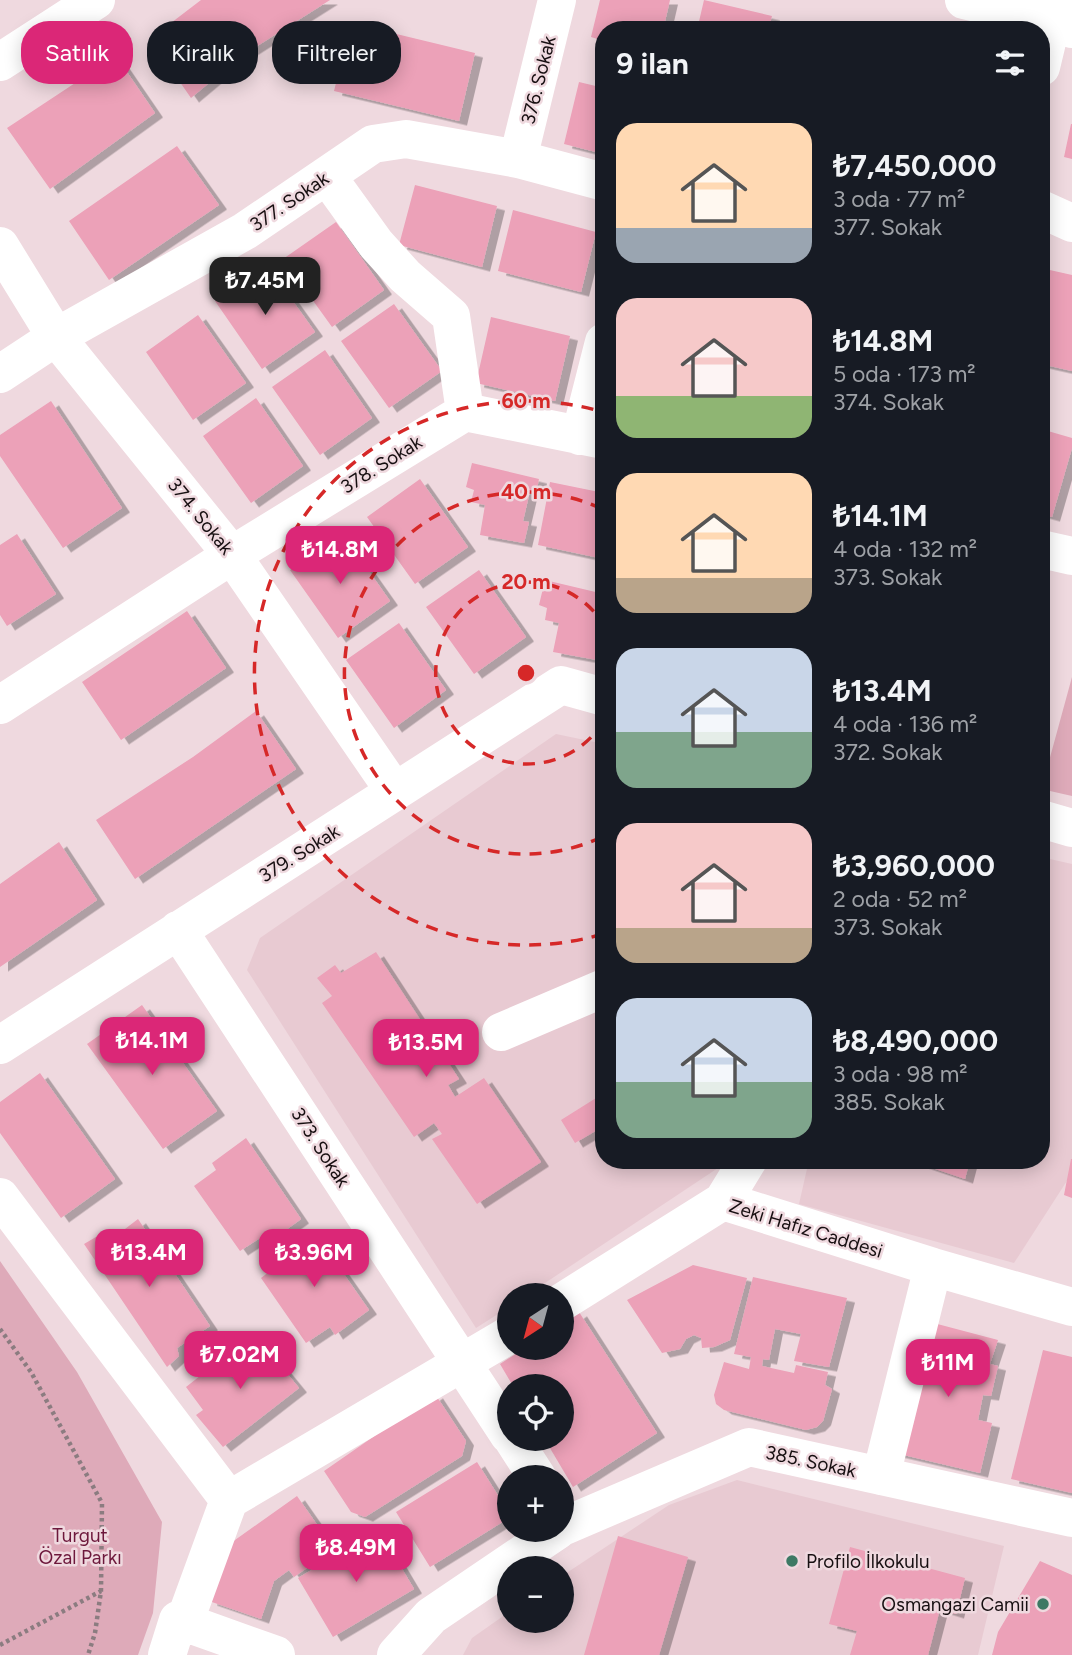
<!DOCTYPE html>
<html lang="tr">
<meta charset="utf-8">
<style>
:root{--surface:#171b24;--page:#242831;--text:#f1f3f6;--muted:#9ea1a6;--accent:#db2777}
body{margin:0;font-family:Figtree,sans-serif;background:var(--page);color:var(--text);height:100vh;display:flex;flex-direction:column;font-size:26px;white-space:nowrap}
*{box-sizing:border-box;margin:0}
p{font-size:23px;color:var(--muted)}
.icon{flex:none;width:38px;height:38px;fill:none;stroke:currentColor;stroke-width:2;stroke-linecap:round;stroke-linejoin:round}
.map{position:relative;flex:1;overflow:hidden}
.sheet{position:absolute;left:595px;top:21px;width:455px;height:1148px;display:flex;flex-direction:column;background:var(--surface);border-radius:28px;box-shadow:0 4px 18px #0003}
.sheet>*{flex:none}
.hud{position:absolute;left:21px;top:21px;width:469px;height:63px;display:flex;gap:14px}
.needle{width:46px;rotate:216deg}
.buttons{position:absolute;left:497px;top:1283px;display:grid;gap:14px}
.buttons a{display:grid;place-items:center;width:77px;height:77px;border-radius:50%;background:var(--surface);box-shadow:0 4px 18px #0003;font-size:35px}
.price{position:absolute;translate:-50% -60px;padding:0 16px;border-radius:14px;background:var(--accent);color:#fff;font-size:23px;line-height:46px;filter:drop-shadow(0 2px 4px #0008)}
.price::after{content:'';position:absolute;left:50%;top:42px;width:21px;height:16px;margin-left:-10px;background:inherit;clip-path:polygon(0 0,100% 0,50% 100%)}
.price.selected{background:#222;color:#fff}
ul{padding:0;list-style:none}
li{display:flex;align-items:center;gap:21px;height:175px;padding:0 21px}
li span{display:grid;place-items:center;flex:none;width:196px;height:140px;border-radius:21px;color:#555}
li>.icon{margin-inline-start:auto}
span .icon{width:84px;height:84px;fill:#fffc;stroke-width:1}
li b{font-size:30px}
h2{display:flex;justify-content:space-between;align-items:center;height:84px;padding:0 21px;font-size:30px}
.pill{padding:0 24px;border-radius:28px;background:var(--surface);box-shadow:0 4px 18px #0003;font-size:24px;line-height:63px}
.pill.selected{background:var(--accent);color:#fff}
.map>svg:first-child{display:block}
.built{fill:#e8cad2}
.green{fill:#deaab9}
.building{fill:#eca1b8;filter:url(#shadow)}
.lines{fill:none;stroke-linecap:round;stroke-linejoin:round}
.path{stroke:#8b7c80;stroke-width:4.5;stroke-dasharray:3.5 3.5;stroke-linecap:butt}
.minor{stroke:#fff;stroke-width:38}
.ring{fill:none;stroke:#d62828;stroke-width:3.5;stroke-dasharray:12 9}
.poi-dot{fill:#3d7964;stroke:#efd9df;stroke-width:2.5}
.labels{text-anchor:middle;stroke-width:5;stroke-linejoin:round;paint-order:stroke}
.street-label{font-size:19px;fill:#170f11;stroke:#efd9df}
.park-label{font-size:19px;fill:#6d183c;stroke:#efd9df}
.poi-label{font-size:19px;fill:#170f11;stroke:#efd9df;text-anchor:start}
.centre{fill:#d62828;stroke:#efd9df;stroke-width:3.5}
.ring-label{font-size:21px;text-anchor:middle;font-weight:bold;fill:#d62828;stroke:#efd9df;stroke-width:5;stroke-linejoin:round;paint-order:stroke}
</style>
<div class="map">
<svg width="1072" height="1655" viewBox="0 0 1072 1655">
<defs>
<filter id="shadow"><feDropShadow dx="8" dy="4.5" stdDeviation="0" flood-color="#0004"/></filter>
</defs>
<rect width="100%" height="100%" fill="#efd9df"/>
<path class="built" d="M556,734L604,744V1160H730L527,1295H509V1307L476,1328L247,970L260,938Z
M1041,857L1072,864V1173L1014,1263L799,1204L809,1160H1041Z
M737,1480L1004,1546L978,1655H463L472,1638L509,1612V1620H562V1576L669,1505Z"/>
<path class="green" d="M1072,677V796L1050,791L1043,783Z
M0,1261L77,1372L162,1522L153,1613L138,1655H0Z"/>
<path class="building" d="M201,0H330L240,57L191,98L150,39Z
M600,0H670L663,30H604V41L591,37Z
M704,0L772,16L768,30H697Z
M809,22L835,29V30H807Z
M351,23L475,53L459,121L334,91Z
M116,56L155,113L50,189L7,128Z
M579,82L604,88V154L564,144Z
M1071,124H1072V159L1064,157Z
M177,146L219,205L109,280L69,221Z
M415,185L497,206L482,267L399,245Z
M513,210L596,232L581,292L498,271Z
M336,222L384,290L332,327L283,259Z
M267,265L315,332L262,369L215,301Z
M1041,268L1072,275V371L1041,364Z
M394,304L442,371L389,408L341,341Z
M198,315L246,383L193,420L146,352Z
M491,317L570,336L555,401L476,383Z
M325,350L372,418L320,455L272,387Z
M256,398L303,466L251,503L203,436Z
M51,401L122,508L63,548L0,456V435Z
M1041,429L1072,438V448L1052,517L1041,514Z
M472,463L539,479L536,493L530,491L523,521L529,522L524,543L480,535L485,505L471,502L474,490L466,487Z
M420,479L468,547L415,584L367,517Z
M550,482L604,493V559L538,545Z
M342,533L390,601L338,638L290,570Z
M17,534L56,594L7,626L0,615V545Z
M479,570L526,637L474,674L426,607Z
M545,580L604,594V607L597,638L603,640L597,660L553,652L559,623L545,620L547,608L539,605Z
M187,611L226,668L121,740L82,682Z
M399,623L446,690L394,728L346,660Z
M256,711L296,769L135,879L96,820L193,757Z
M59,842L97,900L0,967V884Z
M376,952L459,1079L448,1085L455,1097L484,1078L541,1162L477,1204L432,1139L442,1134L434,1123L414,1137L322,1003L332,996L317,978L335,965L341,973Z
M142,1005L217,1111L163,1149L87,1044Z
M40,1073L115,1179L61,1218L0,1133V1102Z
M604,1093V1126L575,1143L561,1120Z
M246,1138L301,1219L268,1243L263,1236L240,1251L194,1186L216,1170L212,1163Z
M1071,1159H1072V1198L1064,1195Z
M909,1160H970L965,1179Z
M138,1219L210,1326L177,1348L179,1356L167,1367L84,1244L101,1234L108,1242Z
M313,1230L369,1310L335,1335L330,1327L306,1343L261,1278L283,1261L279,1255Z
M693,1265L747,1278L730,1340L714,1347L702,1348L701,1338L694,1335L686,1339L680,1349L662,1353L627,1300Z
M753,1277L847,1298L829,1367L794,1361L801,1334L775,1329L769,1360L763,1359L762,1366L794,1373L796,1365L828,1372L825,1385L832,1389L823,1421L817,1427L806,1430L724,1410L716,1404L714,1395L724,1362L749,1369L751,1357L734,1354Z
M579,1312L657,1433L573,1487L544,1438H562V1386H513L500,1364L525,1348H562V1324Z
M926,1321L998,1340L990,1364L998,1366L991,1396L983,1395L978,1420L992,1423L980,1473L891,1452Z
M248,1338L266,1360L272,1355L299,1388L223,1447L196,1415L203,1410L186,1387Z
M1043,1350L1072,1357V1493L1011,1479Z
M435,1394L466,1441L462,1456L365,1517L351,1512L324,1471Z
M477,1462L509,1513V1518L430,1567L396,1512Z
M297,1496L334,1549L294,1577L289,1570L274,1581L261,1619L209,1601L228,1545Z
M379,1530L414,1589L333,1637L298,1578Z
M618,1536L688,1557L659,1655H584Z
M850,1547L965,1578L956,1614L940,1609L928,1655H850L857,1631L829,1624Z
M1040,1561L1072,1575V1655H992L998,1632Z"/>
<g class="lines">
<path class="path" d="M0,1329L31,1372L102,1503L101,1591L95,1633L88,1655
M0,1645L101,1591"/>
<path class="minor" d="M964,0L1052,21L1072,29
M0,62L96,0
M1041,67L1057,0
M518,159L557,0
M327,176L376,244L405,276L451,316L465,412
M1041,209L1072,223
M0,246L56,337L232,555L395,792
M0,374L56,337L245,231L373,144L406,139L518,159L604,182
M580,436L604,342
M1041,549L1072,556
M0,705L232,555L465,412L604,440
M1041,819L1072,828
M178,930L509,1435
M501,1032L604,988
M0,1045L561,685L604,697
M0,1197L229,1500
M723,1201L748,1160
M562,1302L723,1201L933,1267L1072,1307
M512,1438L537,1477
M881,1476L933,1267
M562,1527L749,1447L1072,1518
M178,1620L276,1655
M167,1655L178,1620L187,1615L229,1500L509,1335
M396,1655L431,1616L558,1530"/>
</g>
<g class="ring">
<path d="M604 721A91 91 0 1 1 604 625"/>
<path d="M602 837A181 181 0 1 1 602 509"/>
<path d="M603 934A272 272 0 1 1 603 412"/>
</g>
<g class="poi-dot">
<circle cx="792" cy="1561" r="7"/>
<circle cx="1043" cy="1604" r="7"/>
</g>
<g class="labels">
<g class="street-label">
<text transform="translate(538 80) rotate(-76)" y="7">376. Sokak</text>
<text transform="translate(289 201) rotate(-34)" y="7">377. Sokak</text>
<text transform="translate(381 464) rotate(-32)" y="7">378. Sokak</text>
<text transform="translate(201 516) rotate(51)" y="7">374. Sokak</text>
<text transform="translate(299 853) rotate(-32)" y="7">379. Sokak</text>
<text transform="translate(321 1147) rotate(57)" y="7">373. Sokak</text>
<text transform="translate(806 1228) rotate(17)" y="7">Zeki Hafız Caddesi</text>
<text transform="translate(811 1461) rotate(12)" y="7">385. Sokak</text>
</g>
<g class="park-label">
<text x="80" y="1542">Turgut<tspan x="80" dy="22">Özal Parkı</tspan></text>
</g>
<g class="poi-label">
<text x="806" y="1568">Profilo İlkokulu</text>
<text x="1029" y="1611" text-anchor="end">Osmangazi Camii</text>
</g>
</g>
<circle cx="526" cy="673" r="10" class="centre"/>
<g class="ring-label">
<text x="526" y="408">60 m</text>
<text x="526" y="499">40 m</text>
<text x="526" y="589">20 m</text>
</g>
</svg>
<div class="buttons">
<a><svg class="needle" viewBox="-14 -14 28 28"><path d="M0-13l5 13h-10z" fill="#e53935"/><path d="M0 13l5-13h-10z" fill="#9ea1a6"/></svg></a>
<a><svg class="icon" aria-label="locate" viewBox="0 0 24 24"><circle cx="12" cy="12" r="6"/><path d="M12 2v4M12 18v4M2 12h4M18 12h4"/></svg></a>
<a>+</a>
<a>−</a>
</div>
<b class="price selected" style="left:265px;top:317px">₺7.45M</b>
<b class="price" style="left:340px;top:586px">₺14.8M</b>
<b class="price" style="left:152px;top:1077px">₺14.1M</b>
<b class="price" style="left:426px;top:1079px">₺13.5M</b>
<b class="price" style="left:149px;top:1289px">₺13.4M</b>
<b class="price" style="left:314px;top:1289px">₺3.96M</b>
<b class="price" style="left:240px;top:1391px">₺7.02M</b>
<b class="price" style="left:948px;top:1399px">₺11M</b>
<b class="price" style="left:356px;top:1584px">₺8.49M</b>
<div class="hud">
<a class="pill selected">Satılık</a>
<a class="pill">Kiralık</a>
<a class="pill">Filtreler</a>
</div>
<section class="sheet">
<h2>9 ilan<svg class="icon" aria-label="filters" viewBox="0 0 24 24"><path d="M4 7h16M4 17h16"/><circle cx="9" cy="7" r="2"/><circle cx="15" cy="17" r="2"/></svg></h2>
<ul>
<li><span style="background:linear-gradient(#ffd9b3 75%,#9aa5b1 0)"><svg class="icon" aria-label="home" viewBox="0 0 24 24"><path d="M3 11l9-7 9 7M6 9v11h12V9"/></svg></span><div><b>₺7,450,000</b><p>3 oda · 77 m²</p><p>377. Sokak</p></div></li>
<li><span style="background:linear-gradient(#f6c9c9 70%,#8fb573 0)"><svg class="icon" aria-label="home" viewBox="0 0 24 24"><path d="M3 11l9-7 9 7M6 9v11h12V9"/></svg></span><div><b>₺14.8M</b><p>5 oda · 173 m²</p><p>374. Sokak</p></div></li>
<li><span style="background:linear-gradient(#ffd9b3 75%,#b9a48a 0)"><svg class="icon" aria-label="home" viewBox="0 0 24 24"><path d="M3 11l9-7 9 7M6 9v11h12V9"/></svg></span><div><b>₺14.1M</b><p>4 oda · 132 m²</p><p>373. Sokak</p></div></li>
<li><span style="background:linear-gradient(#c9d6e8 60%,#7fa58c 0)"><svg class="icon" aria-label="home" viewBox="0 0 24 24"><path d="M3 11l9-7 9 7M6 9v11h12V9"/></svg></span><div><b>₺13.4M</b><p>4 oda · 136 m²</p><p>372. Sokak</p></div></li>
<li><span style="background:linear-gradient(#f6c9c9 75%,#b9a48a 0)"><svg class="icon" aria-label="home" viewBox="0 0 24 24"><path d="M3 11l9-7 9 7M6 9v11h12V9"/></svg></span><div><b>₺3,960,000</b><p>2 oda · 52 m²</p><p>373. Sokak</p></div></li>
<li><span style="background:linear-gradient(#c9d6e8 60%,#7fa58c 0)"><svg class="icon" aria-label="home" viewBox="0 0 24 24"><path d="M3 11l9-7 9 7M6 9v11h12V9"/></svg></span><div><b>₺8,490,000</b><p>3 oda · 98 m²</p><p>385. Sokak</p></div></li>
</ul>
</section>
</div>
